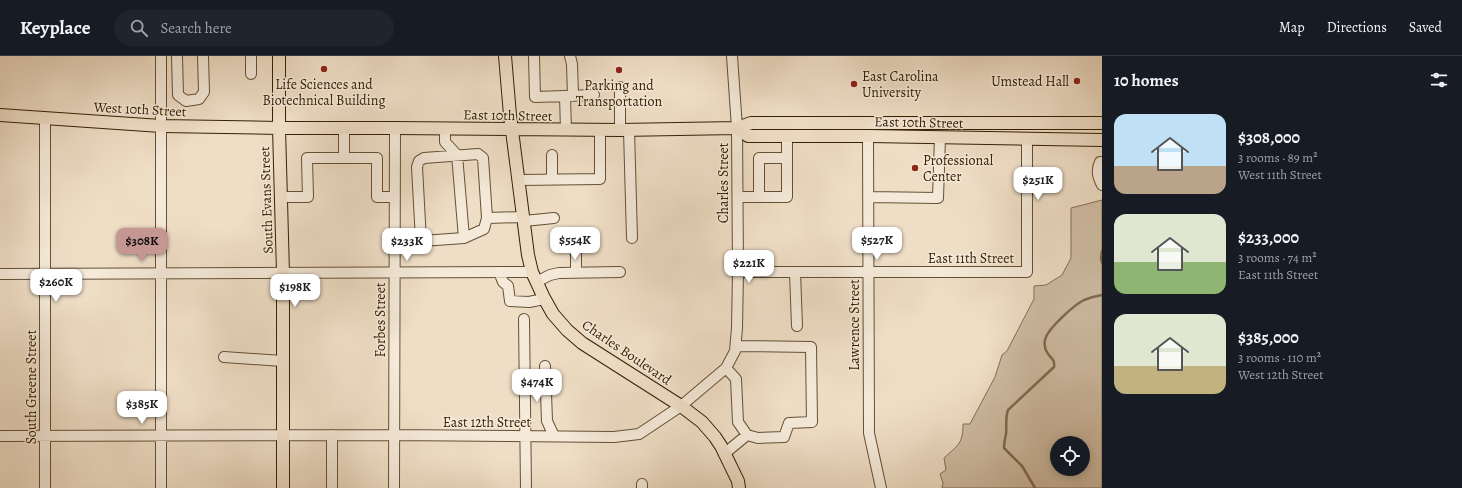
<!DOCTYPE html>
<meta charset="utf-8">
<style>
:root{--surface:#171b24;--page:#20242c;--text:#f1f3f6;--muted:#9ea1a6;--line:#363941;--accent:#c59692}
body{margin:0;font-family:Alegreya,serif;background:var(--page);color:var(--text);height:100vh;display:flex;flex-direction:column;font-size:15px;white-space:nowrap}
*{box-sizing:border-box;margin:0}
p{font-size:13px;color:var(--muted)}
.icon{flex:none;width:22px;height:22px;fill:none;stroke:currentColor;stroke-width:2;stroke-linecap:round;stroke-linejoin:round}
.map{position:relative;flex:1;overflow:hidden}
.side{display:flex;flex-direction:column;background:var(--surface);width:360px}
.side>*{flex:none}
.fabs{position:absolute;left:1050px;top:380px;display:grid;gap:8px}
.fabs a{display:grid;place-items:center;width:40px;height:40px;border-radius:50%;background:var(--surface);box-shadow:0 2px 10px #0003;font-size:20px}
.price{position:absolute;translate:-50% -34px;padding:0 9px;border-radius:8px;background:#fff;color:#222;font-size:13px;line-height:26px;filter:drop-shadow(0 1px 2px #0008)}
.price::after{content:'';position:absolute;left:50%;top:24px;width:12px;height:9px;margin-left:-6px;background:inherit;clip-path:polygon(0 0,100% 0,50% 100%)}
.price.selected{background:var(--accent);color:#111}
ul{padding:0;list-style:none}
li{display:flex;align-items:center;gap:12px;height:100px;padding:0 12px}
li span{display:grid;place-items:center;flex:none;width:112px;height:80px;border-radius:12px;color:#555}
li>.icon{margin-inline-start:auto}
span .icon{width:48px;height:48px;fill:#fffc;stroke-width:1}
li b{font-size:17px}
h2{display:flex;justify-content:space-between;align-items:center;height:48px;padding:0 12px;font-size:17px}
header{display:flex;align-items:center;gap:24px;box-sizing:border-box;height:56px;padding:0 20px;background:var(--surface);border-bottom:1px solid var(--line)}
header strong{font-size:19px}
nav{display:flex;gap:22px;margin-inline-start:auto;font-size:14px}
.search{width:280px;height:36px;background:var(--page);display:flex;align-items:center;gap:10px;box-sizing:border-box;padding:0 14px;border-radius:22px;color:var(--muted);font-size:15px}
main{display:flex;flex:1;min-height:0}
.map>svg:first-child{display:block}
.green{fill:#d0bea5;stroke:#836f54;fill-rule:evenodd}
.lines{fill:none;stroke-linecap:round;stroke-linejoin:round}
.stream{stroke:#7f6b50;stroke-width:2.5}
.minor-casing{stroke:#645034;stroke-width:12}
.major-casing{stroke:#362003;stroke-width:14}
.minor{stroke:#f5eada;stroke-width:10}
.major{stroke:#efdec6;stroke-width:12}
.poi-dot{fill:#8f2418;stroke:#f5eada;stroke-width:1.5}
.labels{text-anchor:middle;stroke-width:3;stroke-linejoin:round;paint-order:stroke}
.poi-label{font-size:14px;fill:#362003;stroke:#f5eada;text-anchor:start}
.street-label{font-size:14px;fill:#362003;stroke:#f5eada}
</style>
<header>
<strong>Keyplace</strong>
<div class="search"><svg class="icon" aria-label="search" viewBox="0 0 24 24"><circle cx="10" cy="10" r="6"/><path d="M15 15l6 6"/></svg>Search here</div>
<nav><a>Map</a><a>Directions</a><a>Saved</a></nav>
</header>
<main>
<div class="map">
<svg width="1102" height="432" viewBox="0 0 1102 432">
<rect width="100%" height="100%" fill="#efdec6"/>
<filter id="stains"><feTurbulence type="fractalNoise" baseFrequency=".005" numOctaves="4"/><feColorMatrix values="0 0 0 0 .2 0 0 0 0 .09 0 0 0 0 .02 0 0 0 .5 -.17"/></filter>
<radialGradient id="worn" r=".72"><stop offset=".6" stop-color="#630" stop-opacity="0"/><stop offset="1" stop-color="#630" stop-opacity=".3"/></radialGradient>
<path class="green" d="M1102,144V432H942L943,427L940,418L946,414L944,402C958,389 963,388 963,368H970L995,321L1002,299L1007,295L1034,243V230L1046,229L1062,219L1071,202V152ZM1057,387H1083V413H1057Z"/>
<g class="lines">
<path class="stream" d="M1102,195L1101,202L1102,207
M1035,432L1022,410L1004,392C1004,387 1005,383 1006,378C1007,370 1005,363 1008,354L1054,311C1056,301 1045,300 1045,290C1044,288 1045,283 1046,281C1050,271 1074,249 1084,244C1089,242 1096,240 1102,239"/>
<g class="minor-casing">
<path id="minor" d="M177,0L178,39L186,45L199,43L204,36L203,0
M251,0V18
M534,0L535,41L594,39
M570,0L572,8L573,40
M620,31V74
M565,40L566,74
M344,72V102
M445,73V86L457,99L464,182
M629,74L632,182
M868,80L869,377L881,432
M552,99V124
M787,102H759V141H787V80
M1102,106H1100C1096,114 1098,122 1102,129
M519,124L600,123V74
M281,141H308L307,102H377V141H395
M738,141H759
M868,141L938,142L940,81
M524,165L554,162
M421,185L417,111L419,105L424,102L478,98L483,102L487,162
M394,187L464,182L484,173L487,162L523,161
M576,191V216
M499,216L503,226L508,230L510,245L529,246L544,243
M738,216H1027V83
M795,216L797,270
M0,218L532,216
M536,226L550,219L559,217L620,216
M524,263L526,432
M224,301L283,305
M545,310L547,365L554,380
M726,312L736,323L738,366L747,379L758,382L784,381L789,367L812,366L811,291L736,290
M0,380L394,379L614,381L639,378L681,350L726,312L735,295L737,272L738,216L737,72L732,0
M724,398L747,379
M45,432V62
M161,432V0
M332,432V379
M394,432L395,72
M642,432V428"/>
</g>
<g class="major-casing">
<path id="major" d="M279,0V72L283,217V432
M505,0L510,59L528,199L532,216L544,242L553,258L567,274L582,287L681,350L702,366L715,381L721,390L738,425L739,432
M0,59L161,70L279,72H395L620,74L737,72L751,67H1102
M737,72L748,80H868L1102,84"/>
</g>
<use href="#minor" class="minor"/>
<use href="#major" class="major"/>
</g>
<g class="poi-dot">
<circle cx="324" cy="13" r="4"/>
<circle cx="619" cy="14" r="4"/>
<circle cx="1077" cy="25" r="4"/>
<circle cx="854" cy="28" r="4"/>
<circle cx="915" cy="112" r="4"/>
</g>
<g class="labels">
<g class="poi-label">
<text x="862" y="25">East Carolina<tspan x="862" dy="16">University</tspan></text>
<text x="1069" y="30" text-anchor="end">Umstead Hall</text>
<text x="324" y="33" text-anchor="middle">Life Sciences and<tspan x="324" dy="16">Biotechnical Building</tspan></text>
<text x="619" y="34" text-anchor="middle">Parking and<tspan x="619" dy="16">Transportation</tspan></text>
<text x="923" y="109">Professional<tspan x="923" dy="16">Center</tspan></text>
</g>
<g class="street-label">
<text transform="translate(140 53) rotate(3)" y="5">West 10th Street</text>
<text transform="translate(508 59) rotate(1)" y="5">East 10th Street</text>
<text transform="translate(919 66) rotate(1)" y="5">East 10th Street</text>
<text transform="translate(723 127) rotate(-90)" y="5">Charles Street</text>
<text transform="translate(266 144) rotate(-92)" y="5">South Evans Street</text>
<text x="971" y="207">East 11th Street</text>
<text transform="translate(380 264) rotate(-90)" y="5">Forbes Street</text>
<text transform="translate(854 269) rotate(-90)" y="5">Lawrence Street</text>
<text transform="translate(627 296) rotate(34)" y="5">Charles Boulevard</text>
<text transform="translate(31 331) rotate(-90)" y="5">South Greene Street</text>
<text x="487" y="371">East 12th Street</text>
</g>
</g>
<rect width="100%" height="100%" filter="url(#stains)"/>
<rect width="100%" height="100%" fill="url(#worn)"/>
</svg>
<div class="fabs">
<a><svg class="icon" aria-label="locate" viewBox="0 0 24 24"><circle cx="12" cy="12" r="6"/><path d="M12 2v4M12 18v4M2 12h4M18 12h4"/></svg></a>
</div>
<b class="price" style="left:1038px;top:145px">$251K</b>
<b class="price" style="left:575px;top:205px">$554K</b>
<b class="price" style="left:877px;top:205px">$527K</b>
<b class="price selected" style="left:142px;top:206px">$308K</b>
<b class="price" style="left:407px;top:206px">$233K</b>
<b class="price" style="left:749px;top:228px">$221K</b>
<b class="price" style="left:56px;top:247px">$260K</b>
<b class="price" style="left:295px;top:252px">$198K</b>
<b class="price" style="left:537px;top:347px">$474K</b>
<b class="price" style="left:142px;top:369px">$385K</b>
</div>
<section class="side">
<h2>10 homes<svg class="icon" aria-label="filters" viewBox="0 0 24 24"><path d="M4 7h16M4 17h16"/><circle cx="9" cy="7" r="2"/><circle cx="15" cy="17" r="2"/></svg></h2>
<ul>
<li><span style="background:linear-gradient(#bfe0f5 65%,#b9a48a 0)"><svg class="icon" aria-label="home" viewBox="0 0 24 24"><path d="M3 11l9-7 9 7M6 9v11h12V9"/></svg></span><div><b>$308,000</b><p>3 rooms · 89 m²</p><p>West 11th Street</p></div></li>
<li><span style="background:linear-gradient(#dfe7d0 60%,#8fb573 0)"><svg class="icon" aria-label="home" viewBox="0 0 24 24"><path d="M3 11l9-7 9 7M6 9v11h12V9"/></svg></span><div><b>$233,000</b><p>3 rooms · 74 m²</p><p>East 11th Street</p></div></li>
<li><span style="background:linear-gradient(#dfe7d0 65%,#c2b280 0)"><svg class="icon" aria-label="home" viewBox="0 0 24 24"><path d="M3 11l9-7 9 7M6 9v11h12V9"/></svg></span><div><b>$385,000</b><p>3 rooms · 110 m²</p><p>West 12th Street</p></div></li>
</ul>
</section>
</main>
